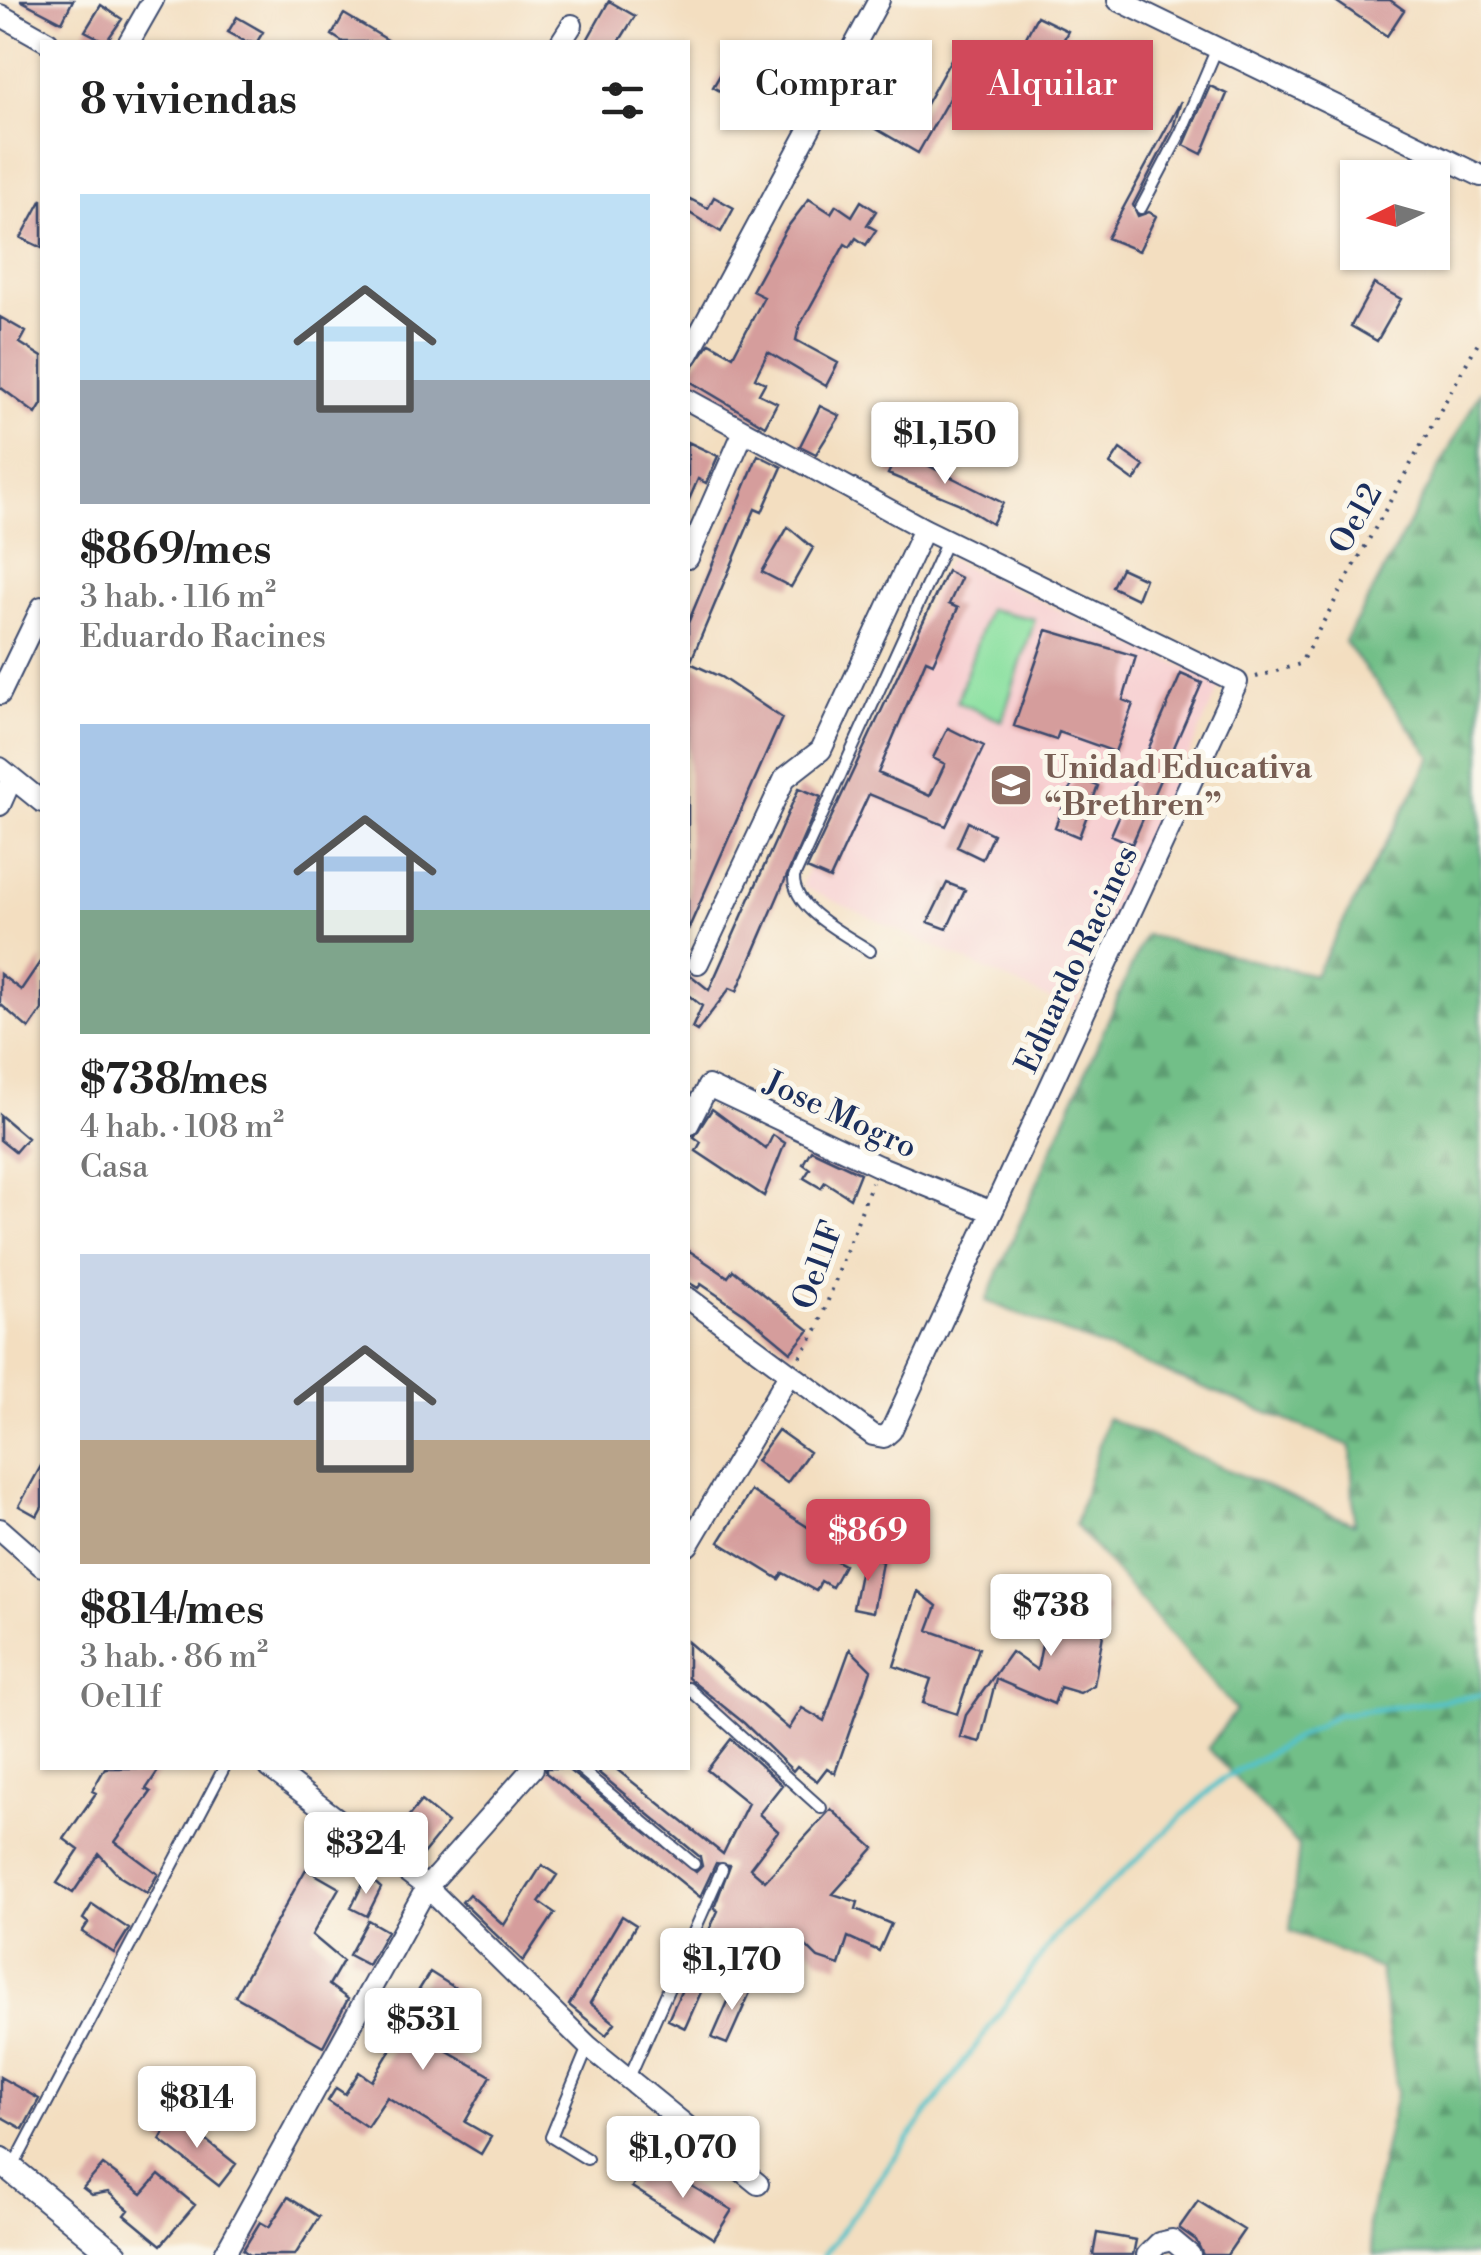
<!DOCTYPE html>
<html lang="es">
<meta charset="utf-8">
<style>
:root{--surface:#fff;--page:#f6f6f6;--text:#222;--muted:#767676;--accent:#d1495b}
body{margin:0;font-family:"Libre Bodoni",serif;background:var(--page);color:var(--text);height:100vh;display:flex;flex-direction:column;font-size:38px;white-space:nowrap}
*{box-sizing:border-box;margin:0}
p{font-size:32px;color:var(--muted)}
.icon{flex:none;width:55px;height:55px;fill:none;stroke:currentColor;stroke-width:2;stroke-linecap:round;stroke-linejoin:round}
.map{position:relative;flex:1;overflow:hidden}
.drawer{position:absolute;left:40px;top:40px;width:650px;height:1730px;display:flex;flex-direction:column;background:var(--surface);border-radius:0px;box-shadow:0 2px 8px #0004}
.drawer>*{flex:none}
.banner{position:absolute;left:720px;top:40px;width:610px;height:90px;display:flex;gap:20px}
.needle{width:65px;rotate:265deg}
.tools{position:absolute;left:1340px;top:160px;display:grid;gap:20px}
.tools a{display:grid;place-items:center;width:110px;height:110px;border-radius:0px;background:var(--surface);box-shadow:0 2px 8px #0004;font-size:50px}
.price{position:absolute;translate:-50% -85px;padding:0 22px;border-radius:10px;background:#fff;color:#222;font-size:32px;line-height:65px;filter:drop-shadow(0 2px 5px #0008)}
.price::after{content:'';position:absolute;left:50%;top:60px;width:30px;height:22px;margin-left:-15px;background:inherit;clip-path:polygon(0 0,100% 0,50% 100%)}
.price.active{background:var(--accent);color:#fff}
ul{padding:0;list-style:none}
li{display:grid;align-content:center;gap:20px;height:530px;padding:0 40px}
li span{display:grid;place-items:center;height:310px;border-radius:0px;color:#555}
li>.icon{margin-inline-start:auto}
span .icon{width:180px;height:180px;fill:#fffc;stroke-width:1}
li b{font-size:42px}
h2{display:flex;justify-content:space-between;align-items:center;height:120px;padding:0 40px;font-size:42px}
.chip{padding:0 35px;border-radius:0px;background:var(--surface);box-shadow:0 2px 8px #0004;font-size:35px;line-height:90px}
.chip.active{background:var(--accent);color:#fff}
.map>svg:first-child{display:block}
.built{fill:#f7cfd1}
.forest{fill:url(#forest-firs);stroke:#467773;stroke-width:2.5}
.garden{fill:#8de1a2;stroke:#548880;stroke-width:2.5}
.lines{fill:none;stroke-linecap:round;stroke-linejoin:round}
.stream{stroke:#54c2c9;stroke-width:5}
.building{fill:#d59d9c}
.service-casing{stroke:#3b496d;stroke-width:14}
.minor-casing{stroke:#3b496d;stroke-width:24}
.tertiary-casing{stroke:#3b496d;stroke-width:29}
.path{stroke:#3b496d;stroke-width:4;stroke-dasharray:2.5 8;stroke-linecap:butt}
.service{stroke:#fff;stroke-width:10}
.minor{stroke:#fff;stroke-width:20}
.tertiary{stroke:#fff;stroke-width:25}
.labels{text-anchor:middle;stroke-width:10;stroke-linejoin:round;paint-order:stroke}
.street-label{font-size:32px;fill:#1b2f5e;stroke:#fbf7ec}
.education-label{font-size:32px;font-weight:bold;fill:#785e54;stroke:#fbf7ec;text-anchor:start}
</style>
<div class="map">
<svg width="1481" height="2255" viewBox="0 0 1481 2255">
<defs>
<pattern id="forest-firs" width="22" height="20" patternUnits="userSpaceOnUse" patternTransform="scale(2.5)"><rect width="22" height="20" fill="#72bf88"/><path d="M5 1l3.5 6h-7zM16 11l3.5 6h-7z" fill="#5d9c72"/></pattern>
</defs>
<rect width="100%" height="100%" fill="#fbf7ec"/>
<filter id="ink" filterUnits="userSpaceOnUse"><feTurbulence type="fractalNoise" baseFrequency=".01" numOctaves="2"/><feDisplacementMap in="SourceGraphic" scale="20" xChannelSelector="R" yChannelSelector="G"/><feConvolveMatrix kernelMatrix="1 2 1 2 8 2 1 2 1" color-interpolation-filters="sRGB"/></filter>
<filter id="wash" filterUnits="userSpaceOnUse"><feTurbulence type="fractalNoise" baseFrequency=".0048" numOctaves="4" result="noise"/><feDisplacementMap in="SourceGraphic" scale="40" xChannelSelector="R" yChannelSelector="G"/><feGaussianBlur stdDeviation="2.25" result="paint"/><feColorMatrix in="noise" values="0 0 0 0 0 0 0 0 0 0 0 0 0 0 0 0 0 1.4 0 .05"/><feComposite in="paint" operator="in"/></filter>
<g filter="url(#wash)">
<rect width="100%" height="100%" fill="#f3dec0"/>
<path class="built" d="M948,559L1221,684L1074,1010L801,886Z"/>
<path class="forest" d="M1481,390V2255H1374L1368,2225L1397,2090L1380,1969L1290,1931L1299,1846L1208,1748L1236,1710L1075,1525L1107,1418L1354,1524L1351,1446L986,1301L1145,935L1315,975L1432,757L1345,642Z"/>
<path class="garden" d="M988,609L1035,619L1002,721L957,702Z"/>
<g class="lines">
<path class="stream" d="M824,2255L1057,1934L1221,1780L1336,1715L1481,1695"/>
</g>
<g id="blocks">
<path class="building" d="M20,0H73L62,22Z
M1334,0H1390L1404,10L1387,36Z
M609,1L635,16L619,42H586Z
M101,5L122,19L106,42L85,31Z
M344,14L391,42H343L332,35Z
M1037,16L1068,31L1060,47L1053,43L1044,62L1020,49Z
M237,17L263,32L257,42H246L228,32Z
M954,54L969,63L918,153L837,106L850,84L916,122Z
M727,63L749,76L736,100L713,87Z
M1210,86L1227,94L1202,154L1184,145Z
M1181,101L1173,128L1133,205L1138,216L1149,212L1156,216L1139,251L1107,238Z
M714,197L734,208L721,232L688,212V198L708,208Z
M42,199V248L21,238Z
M809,199L831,213L836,205L852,216L861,201L876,211L867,225L876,230L866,245L856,238L850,247L845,244L799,327L796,340L838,363L826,386L768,352L755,378L765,383L759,394L777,403L765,426L688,380V373L710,343L733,356L764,297L752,291L786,229Z
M1374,284L1401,299L1377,341L1351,326Z
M0,317L26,332L20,343L42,357V404L36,414L0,387Z
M820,406L840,416L816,454L800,446Z
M688,442L718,456L706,483L698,479L688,502Z
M1120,449L1144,466L1134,481L1110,464Z
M899,451L1003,503L992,524L958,503L888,474Z
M758,455L782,467L762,512L755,509L690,663L721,677L782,718L688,930V623Z
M788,527L813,548L791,587L762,572Z
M1121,568L1145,579L1137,599L1112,587Z
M947,571L961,578L949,604L958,608L933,663L926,660L878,773L930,796L945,764L933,758L948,728L984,746L946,826L869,794L830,879L807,869Z
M1047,630L1136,656L1123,700L1133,704L1115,752L1059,732L1056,740L1014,726Z
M1181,674L1202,683L1132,844L1111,835Z
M1075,777L1098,786L1079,837L1055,827Z
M799,788L821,797L737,991L730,988L697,1031L692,1028L702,1006L688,995V973L709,990Z
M968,822L993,834L982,859L957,847Z
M947,883L965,890L947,929L928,922Z
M42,959V1010L29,1029L0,1004V974L21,990Z
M712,1109L766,1149L773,1135L785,1143L764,1196L696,1151L701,1142L694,1137Z
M0,1115L27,1138L15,1152L0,1140Z
M811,1150L860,1173L850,1198L825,1182L821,1188L804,1178L810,1169L803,1164Z
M688,1250L728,1277L733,1270L809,1330L791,1352L748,1316L701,1284L698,1288L688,1282Z
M778,1430L809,1452L787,1483L756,1461Z
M42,1464V1507L37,1516L19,1506Z
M751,1491L825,1538L816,1550L844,1565L832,1587L821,1581L816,1591L783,1573L779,1579L719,1542Z
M864,1553L882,1562L873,1612L853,1608Z
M918,1591L937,1606L928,1630L979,1648L957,1714L923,1703L931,1679L894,1666Z
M1053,1591L1108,1607L1094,1685L1080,1693L1060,1687L1054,1704L996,1679L980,1742L960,1737L966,1715L1011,1652L1037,1670Z
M688,1642L789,1729L802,1708L824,1721L850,1649L871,1670L835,1773L827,1768L817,1781L797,1766L793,1771L744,1723L688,1678Z
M731,1739L782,1785L759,1814L778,1831L750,1868L765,1881L831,1809L874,1848L833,1894L858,1902L856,1909L891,1924L879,1951L848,1937L839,1965L818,1958L801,1941L764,1928L744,1969L717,1956L685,2028L668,2020L718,1911L714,1908L730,1865L716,1863L700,1897L546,1773V1768H566L696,1872L702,1866L700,1857L599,1773L603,1768H615L723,1854L748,1803L707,1770Z
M105,1768H160L146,1789L151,1792L115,1842L158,1874L147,1893L119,1876L99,1854L73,1893L57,1883L79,1850L64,1839L96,1793L92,1791Z
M421,1801L448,1823L422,1855L395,1833Z
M542,1865L557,1875L539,1902L555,1913L523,1961L462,1902L469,1894L504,1925Z
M306,1869L339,1888L312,1935L343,1961L329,1985L348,1999L323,2046L235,1996Z
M367,1875L381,1888L367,1916L351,1908Z
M92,1904L129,1929L114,1953L82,1932L88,1923L83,1919Z
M622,1916L636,1925L590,2003L615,2023L606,2035L569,2005Z
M368,1920L387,1931L368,1965L349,1955Z
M430,1972L460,1991L432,2042L491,2076L465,2122L491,2137L481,2154L387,2097L367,2127L328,2101L336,2088L345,2094L359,2072L372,2081L402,2031L396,2027Z
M737,1981L752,1988L727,2044L712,2038Z
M0,2077L39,2099L23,2129L0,2116Z
M174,2115L236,2164L219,2186L160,2140Z
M103,2165L142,2194L159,2175L195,2205L161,2245L125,2215L129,2210L108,2192L92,2195L83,2188Z
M644,2165L681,2185L683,2181L732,2210L714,2239L632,2187Z
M288,2197L319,2217L295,2255H250L243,2250L260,2222L269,2227Z
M1198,2201L1244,2230L1227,2255H1203L1196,2240L1179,2228Z
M1097,2233L1136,2240L1133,2255H1093Z"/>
</g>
</g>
<g filter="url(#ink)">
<use href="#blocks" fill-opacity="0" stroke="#3b496d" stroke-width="2.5"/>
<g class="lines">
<g class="service-casing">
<path id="service" d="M1141,208L1181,132L1217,48
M870,951C845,934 793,910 794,877L947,541
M688,1688L821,1808
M579,1768L694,1864
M628,2080L722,1869
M587,2159L551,2137L588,2047
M12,2169L224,1768"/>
</g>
<g class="minor-casing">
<path id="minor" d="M1118,0L1481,176
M0,15L48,42
M129,42L153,0
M561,42L572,25
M688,355L879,0
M688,400L924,529L1237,682L891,1431L884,1437L873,1435L688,1298
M688,558L744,431
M0,694L42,607
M0,768L42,802
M0,805L12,778
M698,963L785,778L821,750L924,529
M688,1125L708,1086L878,1166L992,1212
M0,1529L42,1566
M688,1545L789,1374
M270,1768L427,1887L588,2046L758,2184
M224,2255L427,1887L533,1768
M1147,2255L1159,2243L1172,2240L1190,2255"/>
</g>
<g class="tertiary-casing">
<path id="tertiary" d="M0,2160L115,2255"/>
</g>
<path class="path" d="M1256,677L1300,664L1481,337
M800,1357L817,1330L872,1182"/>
<use href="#service" class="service"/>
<use href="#minor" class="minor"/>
<use href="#tertiary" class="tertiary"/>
</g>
</g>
<defs>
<g id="school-square" transform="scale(2.25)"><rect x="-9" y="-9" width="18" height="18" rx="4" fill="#8d6e63" stroke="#fbf7ec"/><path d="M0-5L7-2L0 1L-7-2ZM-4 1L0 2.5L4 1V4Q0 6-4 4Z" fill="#fff"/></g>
</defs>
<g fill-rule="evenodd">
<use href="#school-square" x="1011" y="785"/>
</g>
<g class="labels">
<g class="street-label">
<text transform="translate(1355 518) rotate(-61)" y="11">Oe12</text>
<text transform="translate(1076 959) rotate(-65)" y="11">Eduardo Racines</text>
<text transform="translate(841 1114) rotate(25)" y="11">Jose Mogro</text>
<text transform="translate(817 1265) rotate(-70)" y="11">Oe11F</text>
</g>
<g class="education-label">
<text x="1044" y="778">Unidad Educativa<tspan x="1044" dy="37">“Brethren”</tspan></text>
</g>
</g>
</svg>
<div class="tools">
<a><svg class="needle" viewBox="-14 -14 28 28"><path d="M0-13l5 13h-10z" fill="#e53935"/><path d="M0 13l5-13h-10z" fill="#767676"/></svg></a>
</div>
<b class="price" style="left:945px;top:487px">$1,150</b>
<b class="price active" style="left:868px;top:1584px">$869</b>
<b class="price" style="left:1051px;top:1659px">$738</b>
<b class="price" style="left:366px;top:1897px">$324</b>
<b class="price" style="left:732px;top:2013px">$1,170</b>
<b class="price" style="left:423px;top:2073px">$531</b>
<b class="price" style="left:197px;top:2151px">$814</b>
<b class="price" style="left:683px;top:2201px">$1,070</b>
<div class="banner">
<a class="chip">Comprar</a>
<a class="chip active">Alquilar</a>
</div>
<section class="drawer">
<h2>8 viviendas<svg class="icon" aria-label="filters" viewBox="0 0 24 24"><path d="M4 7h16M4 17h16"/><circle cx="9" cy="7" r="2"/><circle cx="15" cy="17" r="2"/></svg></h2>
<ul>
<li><span style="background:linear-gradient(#bfe0f5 60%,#9aa5b1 0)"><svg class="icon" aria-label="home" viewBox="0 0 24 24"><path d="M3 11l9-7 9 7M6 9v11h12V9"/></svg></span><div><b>$869/mes</b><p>3 hab. · 116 m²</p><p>Eduardo Racines</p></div></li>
<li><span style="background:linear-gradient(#a9c7e8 60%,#7fa58c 0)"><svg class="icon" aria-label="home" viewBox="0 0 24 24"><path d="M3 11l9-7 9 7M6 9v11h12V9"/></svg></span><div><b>$738/mes</b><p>4 hab. · 108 m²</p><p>Casa</p></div></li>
<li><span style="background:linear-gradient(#c9d6e8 60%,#b9a48a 0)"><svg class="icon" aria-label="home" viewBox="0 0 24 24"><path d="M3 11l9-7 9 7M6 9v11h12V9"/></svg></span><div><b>$814/mes</b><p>3 hab. · 86 m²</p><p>Oe11f</p></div></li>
</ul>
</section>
</div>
